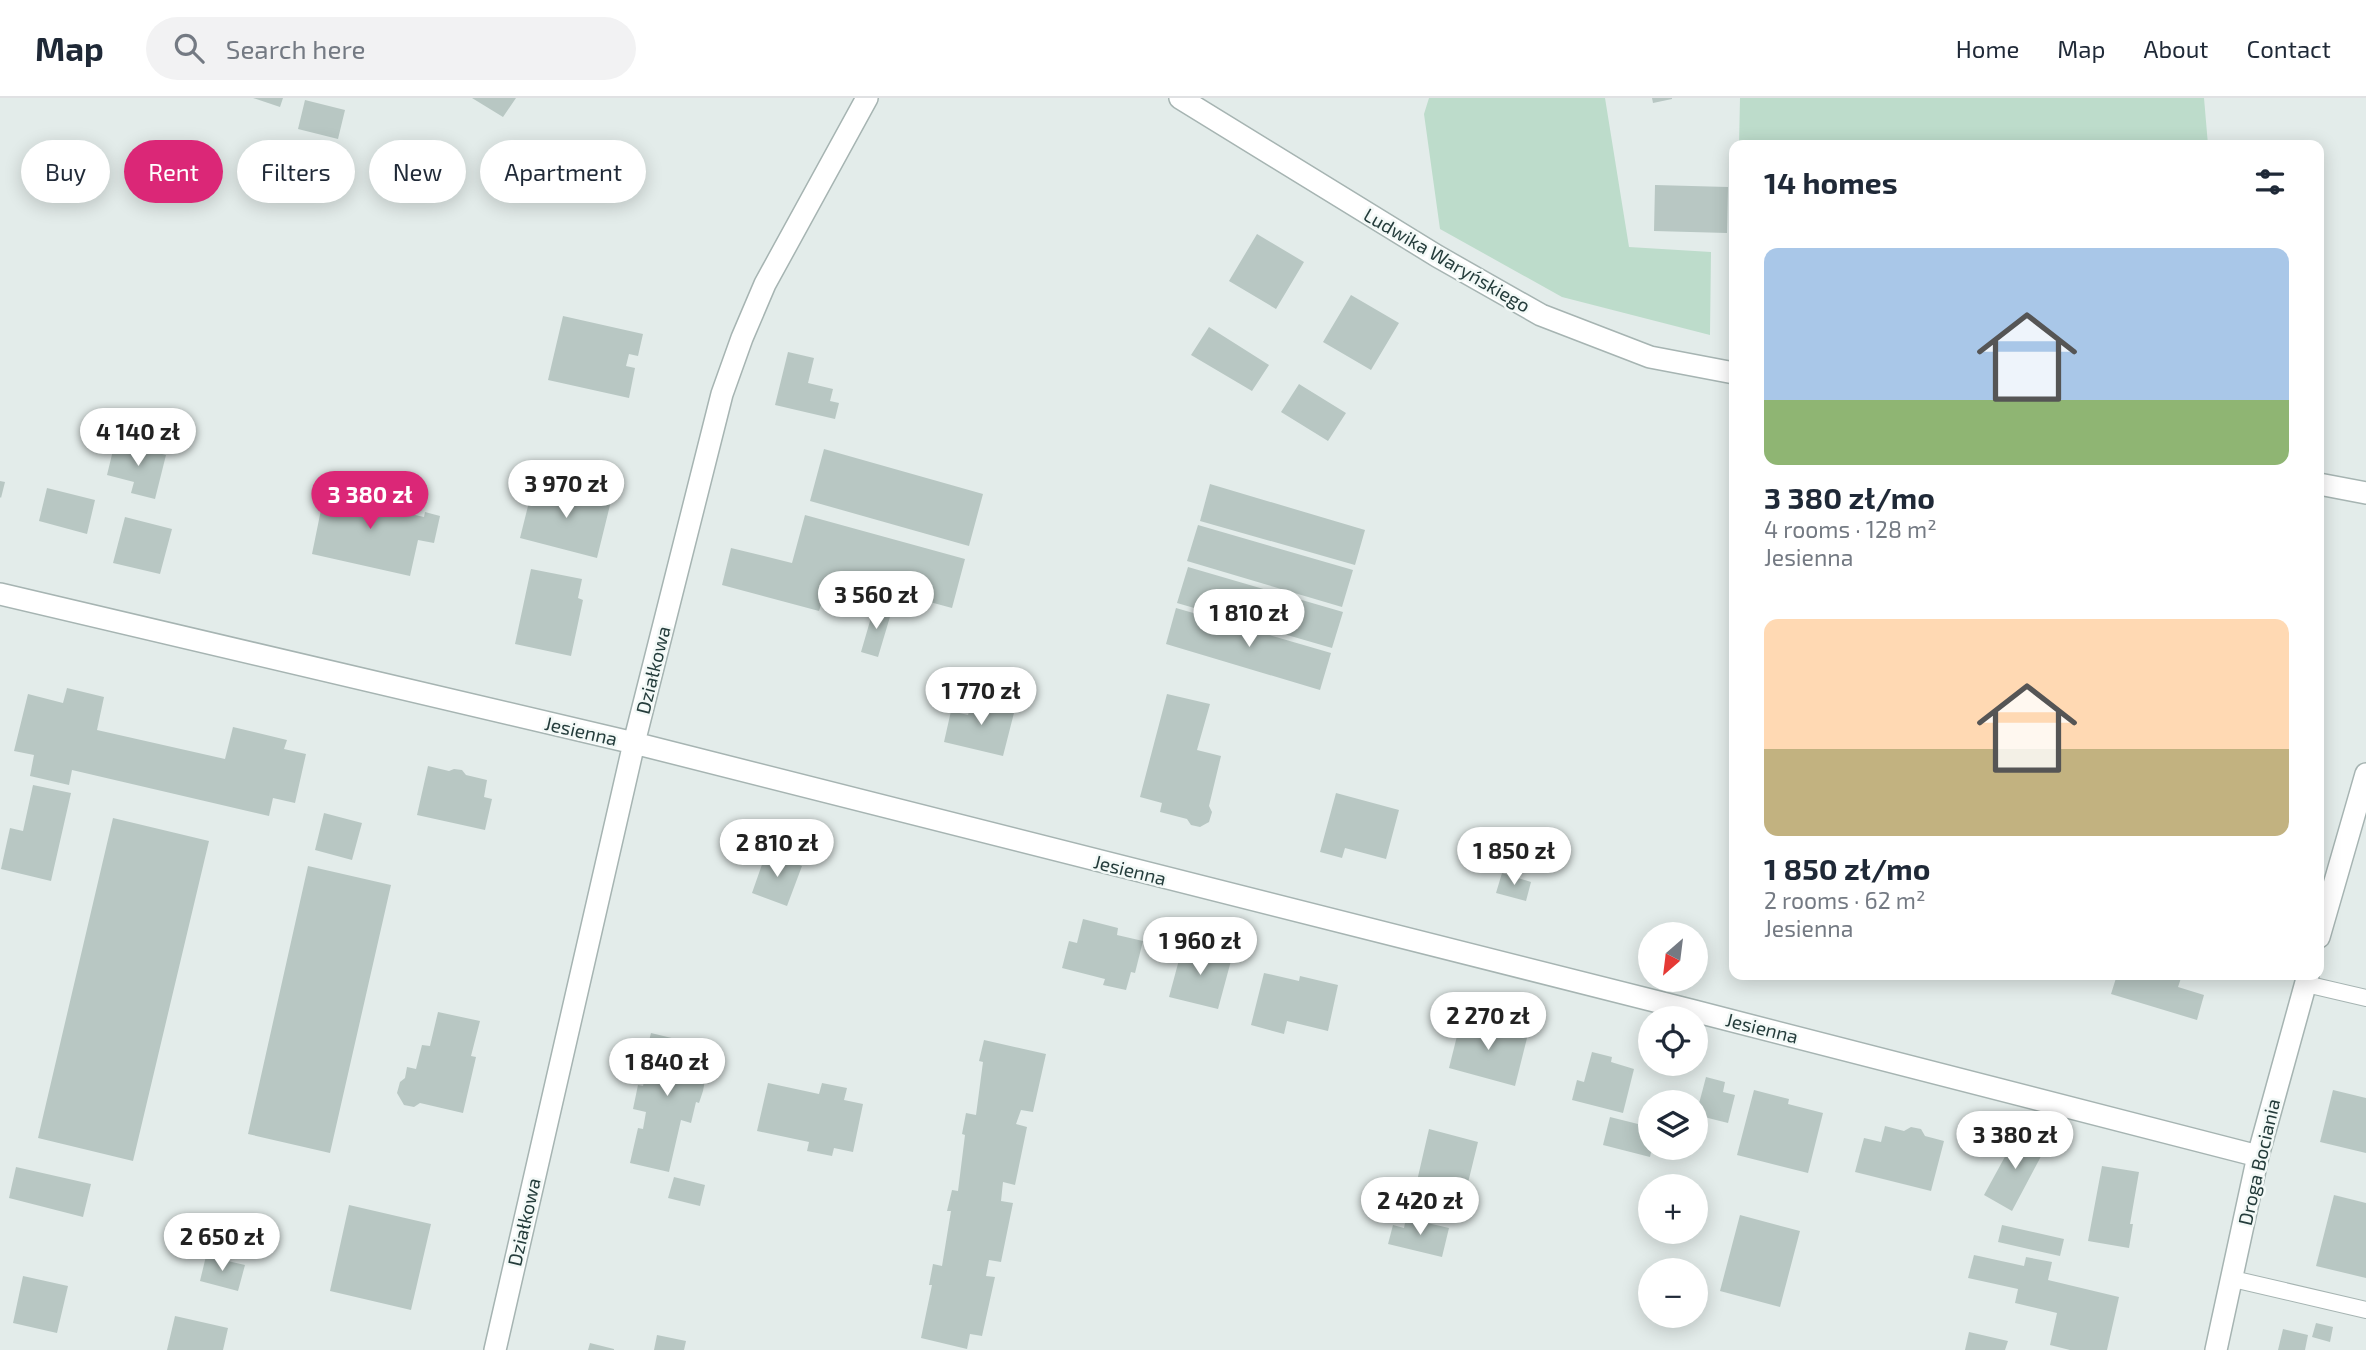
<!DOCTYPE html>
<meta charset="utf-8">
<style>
:root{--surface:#fff;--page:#f2f2f3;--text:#1f2937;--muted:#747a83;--line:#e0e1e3;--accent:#db2777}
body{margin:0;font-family:"Exo 2",sans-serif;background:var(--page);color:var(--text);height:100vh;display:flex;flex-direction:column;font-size:26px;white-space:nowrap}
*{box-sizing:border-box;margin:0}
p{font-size:23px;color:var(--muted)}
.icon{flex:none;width:38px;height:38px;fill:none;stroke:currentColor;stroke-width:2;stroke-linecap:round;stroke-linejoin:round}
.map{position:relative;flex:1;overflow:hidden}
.panel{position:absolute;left:1729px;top:42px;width:595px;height:840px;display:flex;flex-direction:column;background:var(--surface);border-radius:14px;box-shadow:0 4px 18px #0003}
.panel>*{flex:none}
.guide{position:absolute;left:21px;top:42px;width:665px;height:63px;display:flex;gap:14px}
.needle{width:46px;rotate:208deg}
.fabs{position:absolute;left:1638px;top:824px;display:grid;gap:14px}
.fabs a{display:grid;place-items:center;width:70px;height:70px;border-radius:50%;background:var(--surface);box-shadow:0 4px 18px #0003;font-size:35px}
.price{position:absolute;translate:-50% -60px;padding:0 16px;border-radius:24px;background:#fff;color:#222;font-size:23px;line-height:46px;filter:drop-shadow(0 2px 4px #0008)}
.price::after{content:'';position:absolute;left:50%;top:42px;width:21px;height:16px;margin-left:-10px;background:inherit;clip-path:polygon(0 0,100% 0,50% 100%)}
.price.on{background:var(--accent);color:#fff}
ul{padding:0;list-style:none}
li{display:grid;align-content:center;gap:14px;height:371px;padding:0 35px}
li span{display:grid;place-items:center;height:217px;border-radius:14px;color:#555}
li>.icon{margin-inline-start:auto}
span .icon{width:126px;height:126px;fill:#fffc;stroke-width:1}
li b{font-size:30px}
h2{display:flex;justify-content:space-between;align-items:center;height:84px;padding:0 35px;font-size:30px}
.chip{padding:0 24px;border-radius:32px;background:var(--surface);box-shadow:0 4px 18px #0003;font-size:24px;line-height:63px}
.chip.on{background:var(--accent);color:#fff}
header{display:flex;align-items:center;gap:42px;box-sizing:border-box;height:98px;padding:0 35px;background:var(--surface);border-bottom:2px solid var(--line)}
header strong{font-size:33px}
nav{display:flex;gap:38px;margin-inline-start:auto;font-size:24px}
.search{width:490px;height:63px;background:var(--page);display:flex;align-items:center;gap:18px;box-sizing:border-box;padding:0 24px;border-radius:38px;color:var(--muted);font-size:26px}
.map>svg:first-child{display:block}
.green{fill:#bddccb}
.building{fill:#b8c7c3}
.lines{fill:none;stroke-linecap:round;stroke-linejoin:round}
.service-casing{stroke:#a6b4b2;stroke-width:18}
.minor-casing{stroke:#a6b4b2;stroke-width:24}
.tertiary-casing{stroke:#a6b4b2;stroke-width:24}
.service{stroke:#fff;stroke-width:16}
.minor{stroke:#fff;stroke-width:21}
.tertiary{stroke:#fff;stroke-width:21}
.labels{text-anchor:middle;stroke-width:5;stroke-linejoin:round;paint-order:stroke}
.street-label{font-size:19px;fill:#243c3b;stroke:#f3f9f7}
</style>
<header>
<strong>Map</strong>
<div class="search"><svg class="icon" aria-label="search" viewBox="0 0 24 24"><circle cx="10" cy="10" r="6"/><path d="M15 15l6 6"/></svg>Search here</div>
<nav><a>Home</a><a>Map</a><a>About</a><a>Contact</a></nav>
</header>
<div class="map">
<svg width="2366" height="1252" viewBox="0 0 2366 1252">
<rect width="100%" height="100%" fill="#e3ecea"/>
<path class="green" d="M1429,0H1605L1629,149L1711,154L1710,237L1562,199L1440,131L1424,16Z
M1740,0H2204L2208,47H1739Z"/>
<path class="building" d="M253,0H283L280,9Z
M472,0H516L503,19Z
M1652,0H1672V1L1653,5Z
M305,2L345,12L338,41L298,31Z
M1655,87L1728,89L1727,135L1654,133Z
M1257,136L1304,164L1276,211L1229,183Z
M1351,197L1399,225L1371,272L1323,244Z
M563,218L643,236L638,258L629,256L626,268L635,270L629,300L548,282Z
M1209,229L1269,267L1252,293L1191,257Z
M788,254L814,260L808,285L833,291L830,303L839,305L835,321L775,307Z
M1299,286L1346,315L1328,343L1281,314Z
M115,344L166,357L155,401L131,395L134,384L107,377Z
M824,351L983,396L969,448L810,403Z
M0,383L5,384L1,400L0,399Z
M534,384L611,403L597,460L520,440Z
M336,385L379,394L376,408L424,419L425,414L440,418L434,445L418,442L410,478L312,456L324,397L333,399Z
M1210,386L1365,432L1355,467L1200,423Z
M47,390L95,402L87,436L39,423Z
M805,417L965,461L952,510L830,477L819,513L722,487L731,450L792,465Z
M125,419L172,431L160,476L113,465Z
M1198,427L1353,472L1342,509L1187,463Z
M1188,469L1343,514L1332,550L1177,505Z
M531,471L582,481L578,500L583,502L571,558L515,546Z
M875,506L892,512L878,559L861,554Z
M1176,510L1331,555L1320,592L1166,546Z
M67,590L104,599L97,632L225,661L233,629L287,642L284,651L306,656L295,705L273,700L269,718L72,672L69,687L30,678L34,657L14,653L28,596L63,605Z
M1167,596L1210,606L1197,652L1221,658L1209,708L1212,714L1209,724L1200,729L1191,727L1187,721L1160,714L1162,705L1140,699Z
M973,600L1015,611L1003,658L944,644L951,613L968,617Z
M428,668L449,673L454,671L462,672L466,677L487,682L484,699L492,701L485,732L417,717Z
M33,687L71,695L51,783L1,771L10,730L23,733Z
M1336,695L1399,712L1386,761L1345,750L1342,760L1320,754Z
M324,715L362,725L352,762L315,752Z
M113,720L209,743L133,1063L38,1040Z
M766,755L802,768L787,808L752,795Z
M308,768L391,787L330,1055L248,1036Z
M1502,775L1531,784L1526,803L1496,795Z
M1083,821L1118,830L1117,837L1143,843L1135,875L1131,874L1126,892L1103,887L1105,881L1062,870L1069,843L1077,845Z
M1183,847L1232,859L1218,911L1169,899Z
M1264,875L1299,883L1300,878L1338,887L1328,933L1287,923L1284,936L1251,927Z
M2117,877H2182L2178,889L2204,897L2197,922L2111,896Z
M438,914L480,923L471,958L476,959L463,1015L420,1005L414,1009L404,1007L397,995L400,984L405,980L407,969L416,971L422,947L430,948Z
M1462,918L1486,925L1485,929L1503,934L1504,930L1528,936L1515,988L1449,970Z
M651,935L709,949L704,970L707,971L703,993L699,1005L696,1004L691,1025L681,1022L669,1074L630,1065L638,1030L643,1031L646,1014L633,1011L638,987L643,988L650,960L645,959Z
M984,942L1046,956L1033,1014L1021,1012L1016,1026L1027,1029L1015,1087L1003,1084L1001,1103L1013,1105L1001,1164L989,1162L986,1178L995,1179L982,1238L970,1236L967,1251L921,1240L932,1187H929L933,1166L942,1168L951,1113H947L952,1092L958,1093L965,1037L962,1036L966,1015L976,1017L983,964L979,963Z
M1592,954L1612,959L1611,964L1634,971L1623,1015L1572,1002L1577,982L1584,984Z
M1706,979L1725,984L1723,994L1735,997L1728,1025L1696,1017Z
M768,985L819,996L822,985L847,990L844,1002L863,1006L853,1054L834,1050L832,1058L807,1053L809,1044L757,1033Z
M1754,992L1789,1001L1788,1006L1823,1015L1808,1075L1737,1057Z
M2333,992L2366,1000V1055L2320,1044Z
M1610,1019L1650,1029L1652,1050L1650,1059L1603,1047Z
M1885,1028L1904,1033L1911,1029L1921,1031L1925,1038L1944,1043L1931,1093L1855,1074L1864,1040L1881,1044Z
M1429,1031L1478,1044L1466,1093L1417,1083Z
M2019,1033L2047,1047L2012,1113L1984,1097Z
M2102,1068L2139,1074L2130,1126H2133L2129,1150L2088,1143Z
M16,1069L91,1086L83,1119L9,1100Z
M674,1079L705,1087L700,1108L668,1100Z
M2334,1097L2366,1105V1180L2316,1168Z
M349,1107L431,1126L411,1212L330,1193Z
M1740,1117L1800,1133L1780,1209L1720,1193Z
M1406,1120L1449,1130L1442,1159L1388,1146L1393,1127L1404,1130Z
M2002,1127L2064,1141L2060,1158L1998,1144Z
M1974,1157L2024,1168L2026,1159L2052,1164L2048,1182L2119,1199L2107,1252H2070L2050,1247L2057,1215L2015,1205L2018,1191L1968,1180Z
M206,1158L245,1167L238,1193L200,1183Z
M23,1178L68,1188L57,1235L13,1225Z
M175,1218L228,1230L223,1252H167Z
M2316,1225L2333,1229L2330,1244L2312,1239Z
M2283,1231L2308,1237L2305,1252H2278Z
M1969,1234L2008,1243L2005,1252H1965Z
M657,1237L686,1243L684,1252H654Z
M590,1245L614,1251V1252H588Z"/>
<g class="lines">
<g class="service-casing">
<path id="service" d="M2306,886L2366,900
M2233,1181L2366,1212"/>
</g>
<g class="minor-casing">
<path id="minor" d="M0,496L634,645L1694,913L2258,1058
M2319,839L2366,676
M495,1252L634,645L722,296L742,240L765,186L867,0
M2216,1252L2258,1058L2308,877"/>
</g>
<g class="tertiary-casing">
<path id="tertiary" d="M1180,0L1437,158L1541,217L1650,259L1734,275
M2319,386L2366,395"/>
</g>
<use href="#service" class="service"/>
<use href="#minor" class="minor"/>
<use href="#tertiary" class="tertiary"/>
</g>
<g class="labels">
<g class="street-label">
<text transform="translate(1447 162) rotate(30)" y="7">Ludwika Waryńskiego</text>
<text transform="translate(653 572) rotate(-76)" y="7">Działkowa</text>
<text transform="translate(581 633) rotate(13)" y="7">Jesienna</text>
<text transform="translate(1130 772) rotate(14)" y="7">Jesienna</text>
<text transform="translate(1762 930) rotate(14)" y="7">Jesienna</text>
<text transform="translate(2259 1064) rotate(-77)" y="7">Droga Bociania</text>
<text transform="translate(524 1124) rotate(-77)" y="7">Działkowa</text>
</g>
</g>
</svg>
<div class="fabs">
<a><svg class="needle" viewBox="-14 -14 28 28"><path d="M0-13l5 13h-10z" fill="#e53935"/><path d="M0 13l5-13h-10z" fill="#747a83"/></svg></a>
<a><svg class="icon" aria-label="locate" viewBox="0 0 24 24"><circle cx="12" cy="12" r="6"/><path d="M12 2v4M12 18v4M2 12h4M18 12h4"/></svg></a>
<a><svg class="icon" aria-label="layers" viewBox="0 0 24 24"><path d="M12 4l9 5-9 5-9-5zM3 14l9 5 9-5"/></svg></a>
<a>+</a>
<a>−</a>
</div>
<b class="price" style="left:138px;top:370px">4 140 zł</b>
<b class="price" style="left:566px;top:422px">3 970 zł</b>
<b class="price on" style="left:370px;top:433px">3 380 zł</b>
<b class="price" style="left:876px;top:533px">3 560 zł</b>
<b class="price" style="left:1249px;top:551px">1 810 zł</b>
<b class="price" style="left:981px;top:629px">1 770 zł</b>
<b class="price" style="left:777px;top:781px">2 810 zł</b>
<b class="price" style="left:1514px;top:789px">1 850 zł</b>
<b class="price" style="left:1200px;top:879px">1 960 zł</b>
<b class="price" style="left:1488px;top:954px">2 270 zł</b>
<b class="price" style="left:667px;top:1000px">1 840 zł</b>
<b class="price" style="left:2015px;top:1073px">3 380 zł</b>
<b class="price" style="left:1420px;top:1139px">2 420 zł</b>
<b class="price" style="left:222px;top:1175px">2 650 zł</b>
<div class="guide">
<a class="chip">Buy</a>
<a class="chip on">Rent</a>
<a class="chip">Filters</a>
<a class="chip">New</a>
<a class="chip">Apartment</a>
</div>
<section class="panel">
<h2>14 homes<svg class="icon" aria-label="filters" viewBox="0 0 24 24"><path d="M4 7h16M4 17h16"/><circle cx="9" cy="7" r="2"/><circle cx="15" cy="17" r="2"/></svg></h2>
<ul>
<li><span style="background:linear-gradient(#a9c7e8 70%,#8fb573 0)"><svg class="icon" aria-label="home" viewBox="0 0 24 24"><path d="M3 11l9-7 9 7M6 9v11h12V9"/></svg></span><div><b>3 380 zł/mo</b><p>4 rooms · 128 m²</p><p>Jesienna</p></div></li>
<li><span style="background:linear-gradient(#ffd9b3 60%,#c2b280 0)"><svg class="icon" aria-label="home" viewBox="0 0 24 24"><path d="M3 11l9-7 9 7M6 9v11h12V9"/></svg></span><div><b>1 850 zł/mo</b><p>2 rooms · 62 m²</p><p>Jesienna</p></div></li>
</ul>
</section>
</div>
